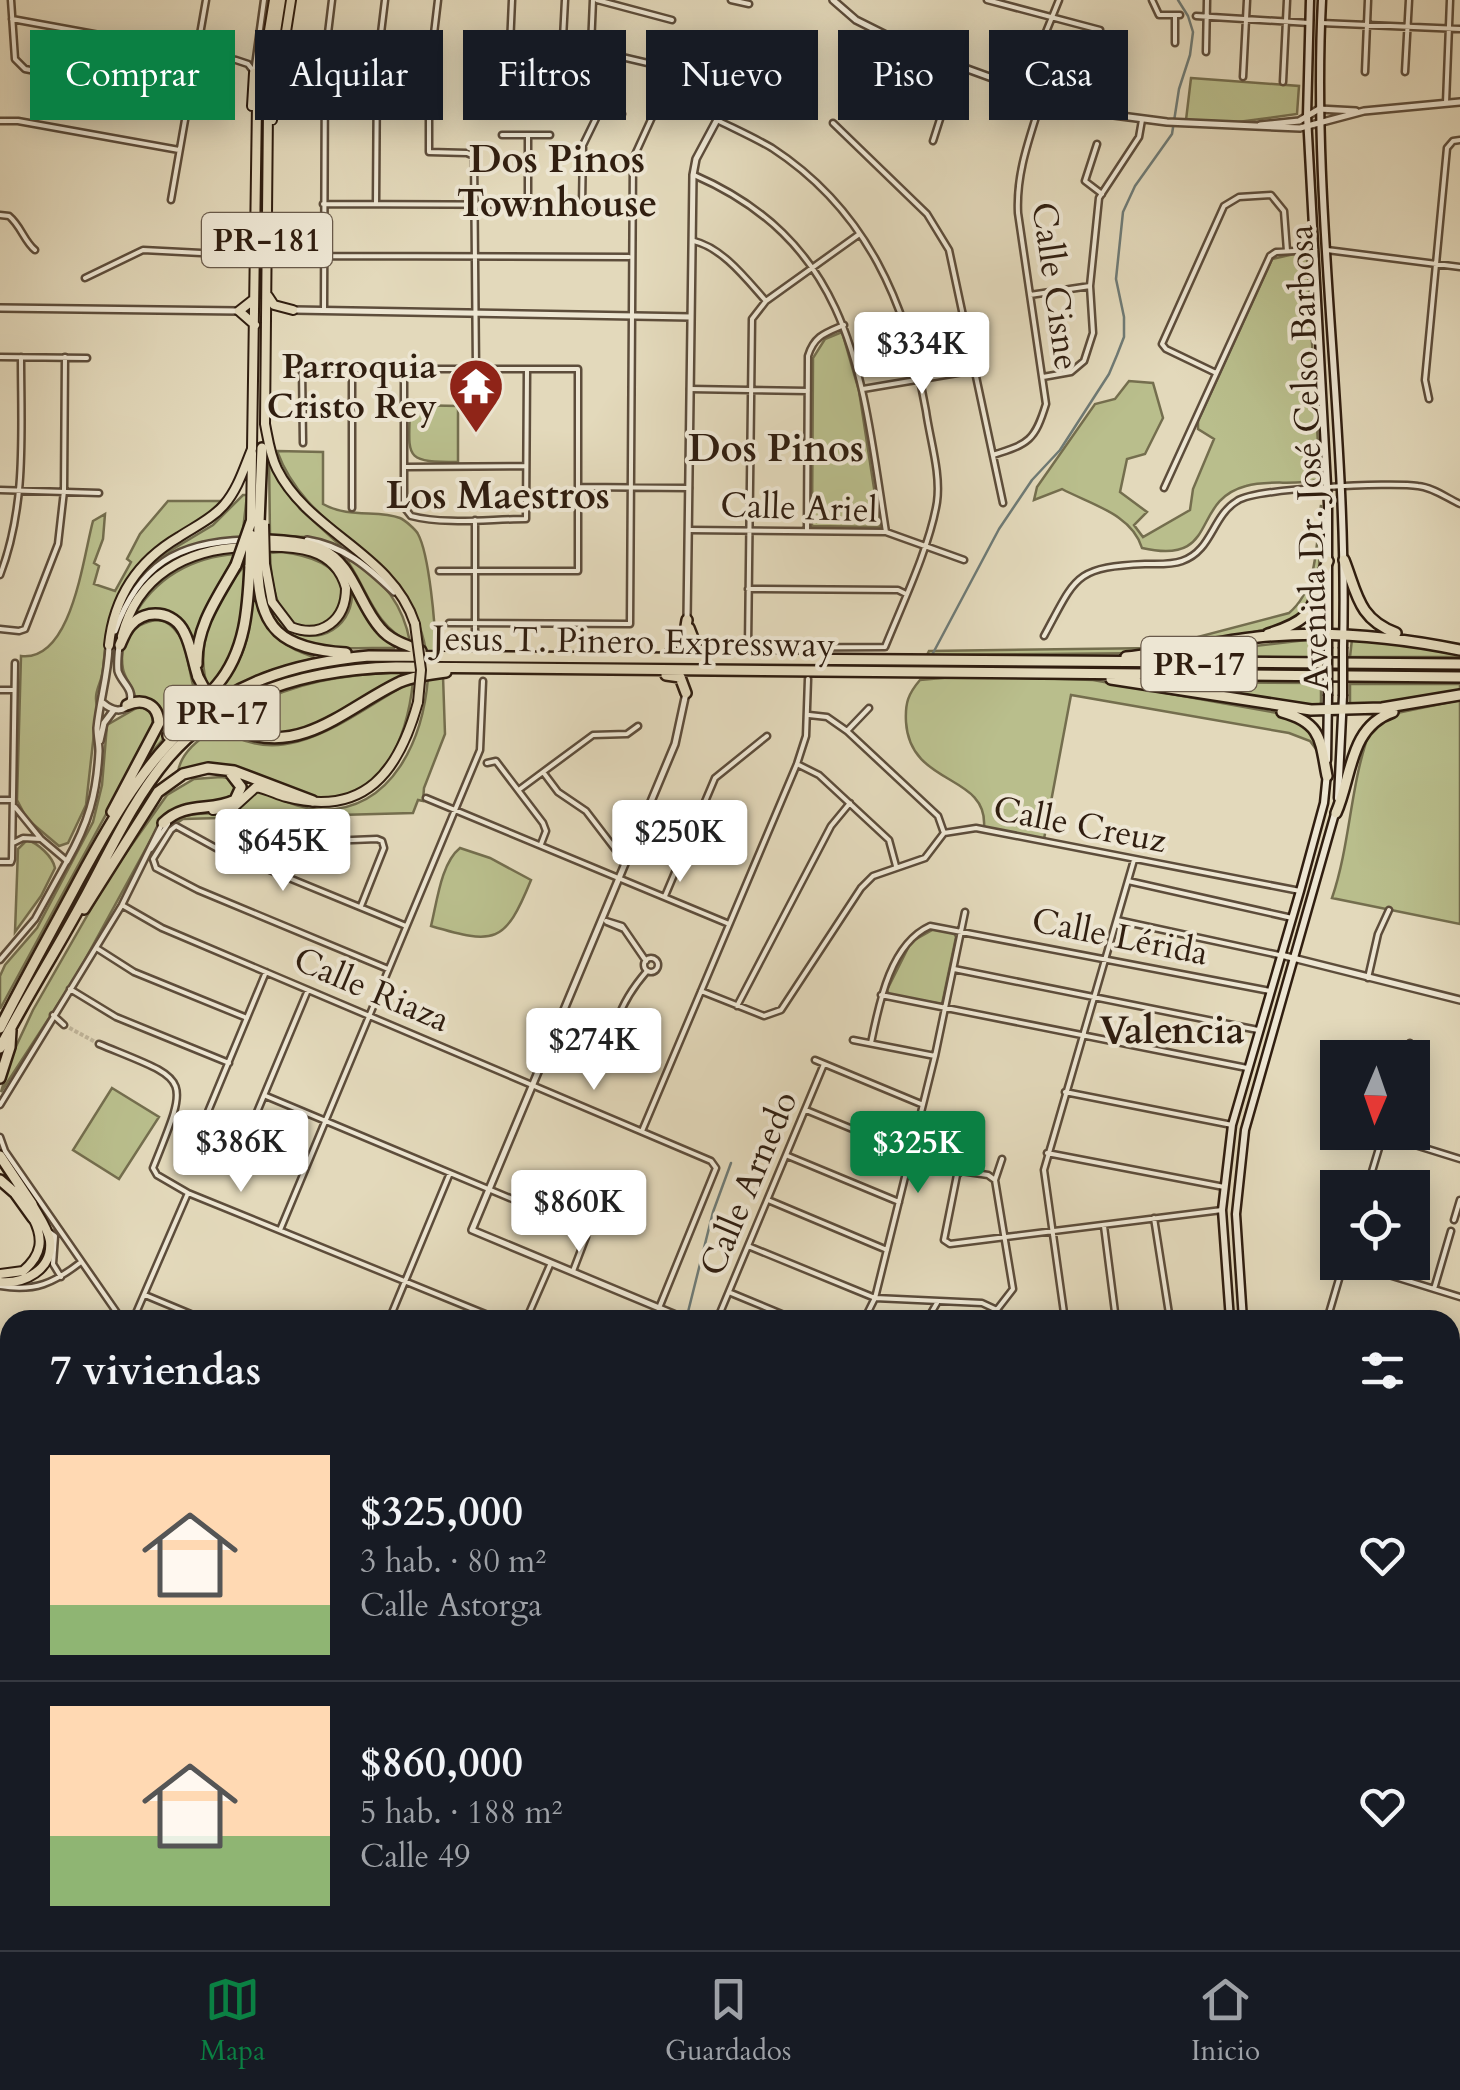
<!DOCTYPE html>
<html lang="es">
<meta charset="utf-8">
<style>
:root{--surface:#171b24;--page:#20242c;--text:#f1f3f6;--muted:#9ea1a6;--line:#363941;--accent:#0b8043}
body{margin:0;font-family:Cardo,serif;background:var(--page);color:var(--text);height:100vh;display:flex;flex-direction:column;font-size:38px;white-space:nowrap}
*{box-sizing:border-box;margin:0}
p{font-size:32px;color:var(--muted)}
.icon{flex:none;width:55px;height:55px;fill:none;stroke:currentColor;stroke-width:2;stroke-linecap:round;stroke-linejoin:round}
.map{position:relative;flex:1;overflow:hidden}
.details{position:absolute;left:0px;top:1310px;width:1460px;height:640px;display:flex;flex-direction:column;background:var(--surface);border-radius:30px 30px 0 0;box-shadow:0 5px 25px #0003}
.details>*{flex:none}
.top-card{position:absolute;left:30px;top:30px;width:1400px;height:90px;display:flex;gap:20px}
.needle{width:65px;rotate:182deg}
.tools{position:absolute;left:1320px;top:1040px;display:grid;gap:20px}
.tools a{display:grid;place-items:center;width:110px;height:110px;border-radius:0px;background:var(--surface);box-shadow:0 5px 25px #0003;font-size:50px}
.price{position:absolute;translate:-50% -85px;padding:0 22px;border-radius:10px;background:#fff;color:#222;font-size:32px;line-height:65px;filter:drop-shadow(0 2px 5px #0008)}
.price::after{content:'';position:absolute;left:50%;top:60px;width:30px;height:22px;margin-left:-15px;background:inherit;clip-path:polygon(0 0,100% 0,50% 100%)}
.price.selected{background:var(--accent);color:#fff}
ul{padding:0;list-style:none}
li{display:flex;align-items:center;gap:30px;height:250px;padding:0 50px}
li+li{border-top:2px solid var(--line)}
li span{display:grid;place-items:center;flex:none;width:280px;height:200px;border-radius:0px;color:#555}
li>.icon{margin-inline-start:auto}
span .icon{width:120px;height:120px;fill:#fffc;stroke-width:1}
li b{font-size:42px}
h2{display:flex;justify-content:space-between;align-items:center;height:120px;padding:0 50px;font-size:42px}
.chip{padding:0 35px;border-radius:0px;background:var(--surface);box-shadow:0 5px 25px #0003;font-size:35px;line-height:90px}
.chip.selected{background:var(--accent);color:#fff}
.dock{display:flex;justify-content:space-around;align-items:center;height:140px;border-top:2px solid var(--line);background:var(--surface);font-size:28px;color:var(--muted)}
.dock a{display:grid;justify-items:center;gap:5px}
.dock .selected{color:var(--accent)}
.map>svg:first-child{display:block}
.green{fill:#b9be8c;stroke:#746e4e;stroke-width:2.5}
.water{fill:#98b8b9;stroke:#6e7a75;stroke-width:2.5}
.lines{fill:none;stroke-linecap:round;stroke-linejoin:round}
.stream{stroke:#6e7a75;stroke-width:2.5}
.minor-tunnel{stroke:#bfb499;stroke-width:4;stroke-dasharray:4 2;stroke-linecap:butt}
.minor-casing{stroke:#5d4d3b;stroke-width:9}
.tertiary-casing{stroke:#5d4d3b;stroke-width:10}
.secondary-casing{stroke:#301e10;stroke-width:11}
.primary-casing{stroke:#301e10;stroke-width:12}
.trunk-casing{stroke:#301e10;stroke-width:12}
.motorway-casing{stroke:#301e10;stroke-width:14}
.minor{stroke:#ede6d3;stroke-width:4}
.tertiary{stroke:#ede6d3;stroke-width:5}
.secondary{stroke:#ede6d3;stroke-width:6}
.primary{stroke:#e3d9bb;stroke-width:8}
.trunk{stroke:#e3d9bb;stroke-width:8}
.motorway{stroke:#e3d9bb;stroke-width:9}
.secondary-bridge-casing{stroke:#301e10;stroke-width:11;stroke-linecap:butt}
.trunk-bridge-casing{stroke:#301e10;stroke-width:12;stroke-linecap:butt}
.motorway-bridge-casing{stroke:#301e10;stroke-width:14;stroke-linecap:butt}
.secondary-bridge{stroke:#ede6d3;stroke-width:6}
.trunk-bridge{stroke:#e3d9bb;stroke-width:8}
.motorway-bridge{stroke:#e3d9bb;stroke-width:9}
.labels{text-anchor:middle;stroke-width:8;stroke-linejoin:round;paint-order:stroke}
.shield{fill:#ede6d3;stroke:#695a4a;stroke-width:2.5}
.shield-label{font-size:32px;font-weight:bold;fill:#301e10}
.street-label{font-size:35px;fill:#301e10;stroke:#ede6d3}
.poi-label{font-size:35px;font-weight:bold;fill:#301e10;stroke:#ede6d3;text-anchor:end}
.neighbourhood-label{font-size:38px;font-weight:bold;fill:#301e10;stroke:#ede6d3}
</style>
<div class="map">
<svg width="1460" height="1950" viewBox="0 0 1460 1950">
<rect width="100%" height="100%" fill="#e3d9bb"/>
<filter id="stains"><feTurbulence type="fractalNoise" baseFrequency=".002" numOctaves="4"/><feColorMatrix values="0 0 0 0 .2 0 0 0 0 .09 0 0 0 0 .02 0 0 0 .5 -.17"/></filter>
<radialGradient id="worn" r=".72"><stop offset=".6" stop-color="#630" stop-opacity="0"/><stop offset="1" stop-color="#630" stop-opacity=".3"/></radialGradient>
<path class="green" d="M1191,78L1299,86L1297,114L1238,122L1186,120Z
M1294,254L1307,259L1320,477L1317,480C1294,486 1269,479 1246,486C1189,501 1221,566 1142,548C1132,514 1090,504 1062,489L1034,500L1037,487L1095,404L1115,399L1129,381L1153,383L1163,418L1145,454L1127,459L1120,492L1147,512L1134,525L1143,537L1190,510L1193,489L1214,439L1198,429V421L1272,259Z
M842,332L859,391L880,527L812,526L813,358L825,339Z
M410,405L458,406V462C402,462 409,458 410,405Z
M277,451L323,452V504C350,519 378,509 400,518C405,520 416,530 418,534C429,554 436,627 435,652L426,651C407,545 310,541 277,451Z
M269,457L300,509L340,545L335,547L306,537L270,536Z
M243,495H247L242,539L202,542L153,565L158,558L213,525Z
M168,501H224C203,521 176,532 154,550C117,580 107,624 103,669C102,683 93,691 97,706L86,805L68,843L59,846L27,819L17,800L21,656C72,662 83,557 93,521L105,514L103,539L94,563L99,566L94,584L115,591L131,562L127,559L140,534Z
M1321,505L1319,569L1313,600L1298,617L1277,627L1156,653L927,655L929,651L1156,648L1289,613C1319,588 1316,541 1321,505Z
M282,552C425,570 274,716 270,553Z
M236,554L201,620L193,643L169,616L133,618C154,578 192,557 236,554Z
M352,560C384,580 403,605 410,642C376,627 369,594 350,565L348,561Z
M245,565L243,613L233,657L209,691C192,644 215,600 245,565Z
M255,574C257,606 264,632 294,649C301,653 310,655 315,658L269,671L214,699L211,695C256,652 247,628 255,574Z
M351,584L396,644L394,648C343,647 272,659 264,591C271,601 273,616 284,625C316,652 359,625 351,584Z
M162,620C193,634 185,673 198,700L150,754L159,729L151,701L135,699C134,687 125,680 123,669C118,641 134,620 162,620Z
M1315,639L1322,645V658L1170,656Z
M1352,639L1460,652V657H1350Z
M413,672L305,731L264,733L232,719C284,681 351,673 413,672Z
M443,676L445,734L424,788L423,801L418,800L413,813L183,819L168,829C185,807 206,817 230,811C242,808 247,797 256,791C279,797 300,810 323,810C394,809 423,738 428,678Z
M964,676L1093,680L1289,715L1315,732L1319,753L1310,741L1289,733L1071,695L1044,839L984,827C988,773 910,787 906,722C905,703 908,694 920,680Z
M413,681C408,732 383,808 318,798C265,791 236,748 178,772C181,751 201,738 218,726C285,778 353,712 413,681Z
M1169,682L1321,683V703L1318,706L1280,703Z
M1350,684H1460V691L1387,704L1350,706Z
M1460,700V924L1332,898C1351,842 1350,782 1371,728L1397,713Z
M140,706L152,713L153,728L0,1009V976L5,965L37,928L93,822L102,785L107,725Z
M221,777L235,779L238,784L233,799L189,806L160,823L75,978L1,1092L12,1055L33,1010L111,874L167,795L194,779Z
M27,840C38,843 53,857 55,868L41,896L15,932L18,849Z
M460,848L490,858L531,880C505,944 495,945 431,926C437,902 441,863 460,848Z
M934,929L954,933L956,937L942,1004L889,995L887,990L911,942Z
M112,1088L159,1117L119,1179L73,1150Z"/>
<path class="water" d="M0,1337L10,1352V1940H358L365,1950H0Z"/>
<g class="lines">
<path class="stream" d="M932,655L999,529L1032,480L1060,450L1109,374L1117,355L1124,337V317L1116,279L1123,212L1135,186L1172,134L1179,89L1190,55L1193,32L1188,16L1178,0
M686,1320L713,1212L731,1163
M856,1940L857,1950
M1034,1950L1040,1940"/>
<path class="minor-tunnel" d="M64,1025L99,1044"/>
<g class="minor-casing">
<path id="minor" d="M11,0L15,59L25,69L188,101
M438,0L429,76V152L467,153L474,156L476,369
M597,0L672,20
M731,0L749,4
M987,0L1100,30L1099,38
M1152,0L1159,15H1180
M1196,16L1309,23
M12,19L236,60L248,64L254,72
M1321,23L1460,29
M1175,43V15
M592,50L652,64L687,55
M1206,52L1207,0
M296,57L325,58
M590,70L593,0
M1365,72L1368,0
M1405,72L1409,0
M254,73L264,0
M1243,77L1247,0
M1283,82L1287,0
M1022,91L1059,0
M508,92L512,0
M560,96L565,0
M586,96L622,114
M1446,103L1450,0
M0,121H18L179,150
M833,123L927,214L949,250L1003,503
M502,135H550
M528,136V205
M933,141L957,66
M1097,144L1085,181L1102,194
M694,175C855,245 862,379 886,532
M171,200L206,0
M323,204L603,205
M376,204L377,66L385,0
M582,205L583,145L603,104
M0,215L9,216C21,226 24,241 35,250
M694,241C723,248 747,280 766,301
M1327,250L1460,267
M323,256L629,257
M85,278L143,250L240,255
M1030,295L1090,286
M324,310L325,58L332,0
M0,357L87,358
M404,369V507L411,516C446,525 489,519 526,519L527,370
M1216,373L1166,349L1162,344L1224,206L1239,197L1271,195L1284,211L1287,251
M1043,377L1071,372L1084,361L1093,333L1090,286L1099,198L1139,137L1142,120
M690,389L808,391
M863,389L975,370
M1429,399L1425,380L1447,148L1453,141L1460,140
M303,443L302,369H578V571H439
M993,455C1029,444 1035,440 1046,404L1018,213C1016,172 1030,137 1042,98
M406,467L526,466
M578,487L689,488
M1164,488L1270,256L1276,252L1313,250
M0,490L99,493
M352,508V369
M689,530L886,532L964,560
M807,531L808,356C814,336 825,333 844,325
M0,575C27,505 21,431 21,357
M748,589L898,590L906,594
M449,623L630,624L633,159L664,91
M0,629L19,631L25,629L58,544L64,491L65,357
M1044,636C1076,577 1074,567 1145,564C1157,564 1171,565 1182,561C1212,551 1212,516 1237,501C1256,488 1392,482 1418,486C1432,487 1447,498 1460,504
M748,647L752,319L766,301L858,235
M699,648L885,647C902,605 930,546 937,502C941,473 930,440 926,411C907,304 867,210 772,148C755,138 735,129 717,120
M475,649V520
M0,690H14
M809,715L827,717L847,731L938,816L944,833
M847,731L869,708
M487,763L496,761L543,823L546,831L541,844
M799,765L819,775L889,840L896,866
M543,772L558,792L586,811L625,862
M520,789L593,735L627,734L638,726
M426,798L729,924
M0,800H13
M15,807L41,839
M151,849L168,824
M0,862H11L12,859L15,663
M257,865L266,850L278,843L377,839L382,841L384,848L361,906
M1128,881L1292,918
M665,896L715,778L767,736
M122,905L162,928L711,1161L716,1168L659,1308
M1117,920L1279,955
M606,921L622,926L646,961
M607,922L624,929
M98,949L134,972L247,1018
M644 965a7 7 0 1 1 14 0a7 7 0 1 1-14 0Z
M0,960L35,919L67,861L41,839L23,838L13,843
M388,969L198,890L156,868L153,859L171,830L176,826L216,848L406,926
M954,969L1258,1030
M266,972L195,1143L237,1160L308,990
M1368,978L1378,934L1389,910
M70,989L116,1017L229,1063
M701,991L764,1016L781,1010L861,888L873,876L925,858L944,833L976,828L1300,891
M881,995L1247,1068
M737,1006L831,826L850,803
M53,1015L64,1025
M617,1032L627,1049L622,1054L617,1051C609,1022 629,992 647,971
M853,1040L935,1056
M871,1043C879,1004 890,944 930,926L1270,991
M99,1044C191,1082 191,1073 153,1168L157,1175L188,1193L500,1320
M1406,1058L1410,1043
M815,1060L921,1104
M1065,1092L1232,1125
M266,1096L584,1229L586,1237L573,1271
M0,1105L122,905L162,824
M806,1110L911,1153
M642,1131L797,764L806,736L808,679
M1383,1135L1460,1159
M0,1137L5,1151L122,1320
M1047,1153L1224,1187
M788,1156L899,1202
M995,1180L988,1175L961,1171L957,1175L944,1240L950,1244L1222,1210
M1367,1188L1383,1135
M768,1200L887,1250
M1154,1218L1170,1320
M1454,1220L1460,1200
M1104,1226L1116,1320
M47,1230L55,1236L53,1264L61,1277
M280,1230L480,750L483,681
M748,1246L875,1298L982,1303L997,1310L1007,1320
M1347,1262L1460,1297
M0,1286C35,1292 54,1283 81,1262
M1434,1289L1451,1231
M731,1293L796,1320
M145,1295L205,1320
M133,1320L188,1193
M389,1320L450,1173
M526,1320L550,1265
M717,1320L824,1064
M864,1320L875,1298L935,1056L965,912
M927,1320L937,1303
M989,1320L1013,1289L995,1180L1002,1159
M1065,1320L1044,1170L1134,860
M1327,1320L1344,1262
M1450,1401L1460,1404
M1450,1485L1460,1488
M1450,1662L1460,1663
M1450,1697L1460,1677
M1450,1826L1460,1808
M1450,1886L1460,1894
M425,1940L440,1950
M504,1940L514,1950
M556,1940L557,1950
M601,1940L603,1950
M646,1940L648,1950
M692,1940L694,1950
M738,1940L739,1950
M783,1940L785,1950
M830,1940L831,1950
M888,1940L895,1950
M943,1940L950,1950
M999,1940L1006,1950
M1097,1940L1102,1950
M1245,1940L1250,1950
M1399,1940L1410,1950
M398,1950L411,1940
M475,1950L485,1940
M954,1950L970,1940
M1066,1950L1071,1940
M1120,1950L1134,1940
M1254,1950L1267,1940
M1307,1950L1319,1940
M1445,1950L1460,1923"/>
</g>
<g class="tertiary-casing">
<path id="tertiary" d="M833,0L856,20L918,51L1083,111L1167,122L1300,128L1364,111L1460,102
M1260,125L1299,121L1319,109L1356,111
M0,308L239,311
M294,310L691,317
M307,540C344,546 368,567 394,592
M687,620L693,175L696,159L726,103
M115,631C139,565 177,542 246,540
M686,693L675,744L472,1230L688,1320
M103,703C111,710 124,715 130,701C134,689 121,682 118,671C117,663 118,655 119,646
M100,741L104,723L113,711
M67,861C88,824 97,794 99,751C99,744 97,736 97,728C100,699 108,676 109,646
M1281,955L1460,1000"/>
</g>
<g class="secondary-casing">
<path id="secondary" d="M1310,0L1307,116L1328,504V647
M1322,0C1311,216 1349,431 1343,647
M1327,760L1328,696
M1338,798L1343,696
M1230,1320L1222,1210L1232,1125L1300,891L1324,803L1327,773
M1243,1320L1236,1214L1245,1130L1336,810
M1328,1940L1335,1950"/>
</g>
<g class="primary-casing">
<path id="primary" d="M0,1274L23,1271C42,1255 44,1239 33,1218
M0,1282C24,1284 53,1270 50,1241C48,1228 38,1215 32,1204"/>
</g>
<g class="trunk-casing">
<path id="trunk" d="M281,0L270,70L268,110L265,424C268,439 270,455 277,469C309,533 392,553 415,624
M252,106L254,73
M272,120L291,0
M268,296L274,305L293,310
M253,300L239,311L255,325
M251,522L252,453
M259,547C295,546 335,547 346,588C346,620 322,639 291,627L272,602L265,564
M122,636C137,576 186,549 245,547
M109,645C114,597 138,561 179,537C194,527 212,519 224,505C238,489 244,468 252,449L257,104L274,0
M213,810L234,807L256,787C267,789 276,794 286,797C365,818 399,771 418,702"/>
</g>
<g class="motorway-casing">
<path id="motorway" d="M259,523L262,448
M267,540C285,541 304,542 321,549C354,564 358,604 381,629C391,641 407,645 421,651
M1344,560C1357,593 1358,619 1396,633
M258,564C257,630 283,649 346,653
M689,628L698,651L717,655
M1268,634C1324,616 1307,605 1328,561
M120,645C123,638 126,630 131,625C146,608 174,611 184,632C191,645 193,662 198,677
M667,655L682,651L687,620
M1126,657C1170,653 1213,642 1258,637C1327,630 1392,636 1460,650
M197,664C196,626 218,597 236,565
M666,675L680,677L686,693
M1111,679L1311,710L1382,708L1460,695
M1282,712C1322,723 1320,740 1327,776
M246,733C305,753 349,706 400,682C415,676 430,674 446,672
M168,736C183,718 202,703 217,685C246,651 248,607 250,565
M112,812L159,723C158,704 143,698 127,705
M1336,813C1352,777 1349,727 1393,712
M163,823C185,801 210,812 235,800L241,787L231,774
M84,909L158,792L183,774L208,768L234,771L313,801
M0,1028C25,978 53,929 79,880C152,745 205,671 369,656L1460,664
M0,1048C26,998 56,951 83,901C109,853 133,799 169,757C227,690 311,669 396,667L1460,677
M0,1078L10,1047L11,1030
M0,1156L32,1204
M0,1180L15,1193L33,1218"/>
</g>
<use href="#minor" class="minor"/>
<use href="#tertiary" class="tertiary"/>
<use href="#secondary" class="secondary"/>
<use href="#primary" class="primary"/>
<use href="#trunk" class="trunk"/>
<use href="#motorway" class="motorway"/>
<g class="secondary-bridge-casing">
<path id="secondary-bridge" d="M1328,647V696
M1343,696V647"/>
</g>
<g class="trunk-bridge-casing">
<path id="trunk-bridge" d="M264,524L265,564
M415,624L421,670L418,702"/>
</g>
<g class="motorway-bridge-casing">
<path id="motorway-bridge" d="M258,564L259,523
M236,565L251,522
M250,565L251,535
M198,677L216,710L246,733"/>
</g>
<use href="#secondary-bridge" class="secondary-bridge"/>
<use href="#trunk-bridge" class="trunk-bridge"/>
<use href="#motorway-bridge" class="motorway-bridge"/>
</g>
<defs>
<g id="temple-pin" transform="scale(2.875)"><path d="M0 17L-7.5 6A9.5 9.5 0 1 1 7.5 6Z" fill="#8f2418" stroke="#ede6d3"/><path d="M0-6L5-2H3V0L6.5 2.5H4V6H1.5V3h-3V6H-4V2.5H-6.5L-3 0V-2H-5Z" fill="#fff"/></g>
</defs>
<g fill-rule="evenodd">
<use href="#temple-pin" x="476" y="386"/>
</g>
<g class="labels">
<g class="shield">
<rect x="202" y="213" width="130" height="54" rx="8"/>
<rect x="1141.5" y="637" width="115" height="54" rx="8"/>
<rect x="164.5" y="686" width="115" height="54" rx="8"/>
</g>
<g class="shield-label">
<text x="267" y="251">PR-181</text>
<text x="1199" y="675">PR-17</text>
<text x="222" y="724">PR-17</text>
</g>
<g class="street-label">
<text transform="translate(1056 286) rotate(82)" y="12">Calle Cisne</text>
<text transform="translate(1308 458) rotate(-92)" y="12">Avenida Dr. José Celso Barbosa</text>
<text transform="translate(799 507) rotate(2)" y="12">Calle Ariel</text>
<text transform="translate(634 641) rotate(1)" y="12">Jesus T. Pinero Expressway</text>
<text transform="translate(1080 824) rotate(11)" y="12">Calle Creuz</text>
<text transform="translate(1120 936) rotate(11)" y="12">Calle Lérida</text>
<text transform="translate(372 989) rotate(23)" y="12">Calle Riaza</text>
<text transform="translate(748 1183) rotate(-67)" y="12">Calle Arnedo</text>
</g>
<g class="poi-label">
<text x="437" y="378">Parroquia<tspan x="437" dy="40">Cristo Rey</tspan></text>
</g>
<g class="neighbourhood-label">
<text x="557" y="172">Dos Pinos<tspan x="557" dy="44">Townhouse</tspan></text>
<text x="776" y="461">Dos Pinos</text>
<text x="498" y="508">Los Maestros</text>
<text x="1172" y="1043">Valencia</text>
</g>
</g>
<rect width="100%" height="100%" filter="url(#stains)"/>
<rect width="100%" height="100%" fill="url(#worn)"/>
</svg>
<div class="tools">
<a><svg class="needle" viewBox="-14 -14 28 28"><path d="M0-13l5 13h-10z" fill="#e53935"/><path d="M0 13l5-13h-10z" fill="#9ea1a6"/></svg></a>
<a><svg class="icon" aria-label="locate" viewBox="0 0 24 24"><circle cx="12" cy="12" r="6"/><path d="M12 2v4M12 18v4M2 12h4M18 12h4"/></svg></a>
</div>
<b class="price" style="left:922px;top:397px">$334K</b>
<b class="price" style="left:680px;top:885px">$250K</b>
<b class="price" style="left:283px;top:894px">$645K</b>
<b class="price" style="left:594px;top:1093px">$274K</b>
<b class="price" style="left:241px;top:1195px">$386K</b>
<b class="price selected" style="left:918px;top:1196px">$325K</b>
<b class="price" style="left:579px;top:1255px">$860K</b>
<div class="top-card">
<a class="chip selected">Comprar</a>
<a class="chip">Alquilar</a>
<a class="chip">Filtros</a>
<a class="chip">Nuevo</a>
<a class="chip">Piso</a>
<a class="chip">Casa</a>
</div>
<section class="details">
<h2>7 viviendas<svg class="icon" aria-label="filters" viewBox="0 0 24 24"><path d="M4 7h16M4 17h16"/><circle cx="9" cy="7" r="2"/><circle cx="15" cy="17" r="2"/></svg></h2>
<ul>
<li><span style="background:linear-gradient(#ffd9b3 75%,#8fb573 0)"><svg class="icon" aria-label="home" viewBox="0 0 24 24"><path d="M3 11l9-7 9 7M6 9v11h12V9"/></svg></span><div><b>$325,000</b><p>3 hab. · 80 m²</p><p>Calle Astorga</p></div><svg class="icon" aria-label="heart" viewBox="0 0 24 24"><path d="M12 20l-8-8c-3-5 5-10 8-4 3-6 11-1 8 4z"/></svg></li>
<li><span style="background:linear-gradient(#ffd9b3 65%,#8fb573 0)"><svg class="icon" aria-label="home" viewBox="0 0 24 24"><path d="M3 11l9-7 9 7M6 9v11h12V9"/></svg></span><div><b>$860,000</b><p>5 hab. · 188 m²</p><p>Calle 49</p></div><svg class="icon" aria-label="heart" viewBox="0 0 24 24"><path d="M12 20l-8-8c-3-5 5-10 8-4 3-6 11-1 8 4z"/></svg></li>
</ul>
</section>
</div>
<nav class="dock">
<a class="selected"><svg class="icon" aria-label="map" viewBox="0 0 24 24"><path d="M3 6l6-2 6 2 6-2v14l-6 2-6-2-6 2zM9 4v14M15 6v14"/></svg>Mapa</a>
<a><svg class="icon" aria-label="saved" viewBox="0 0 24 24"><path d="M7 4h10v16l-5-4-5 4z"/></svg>Guardados</a>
<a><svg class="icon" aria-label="home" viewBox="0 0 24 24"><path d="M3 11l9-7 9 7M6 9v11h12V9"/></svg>Inicio</a>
</nav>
